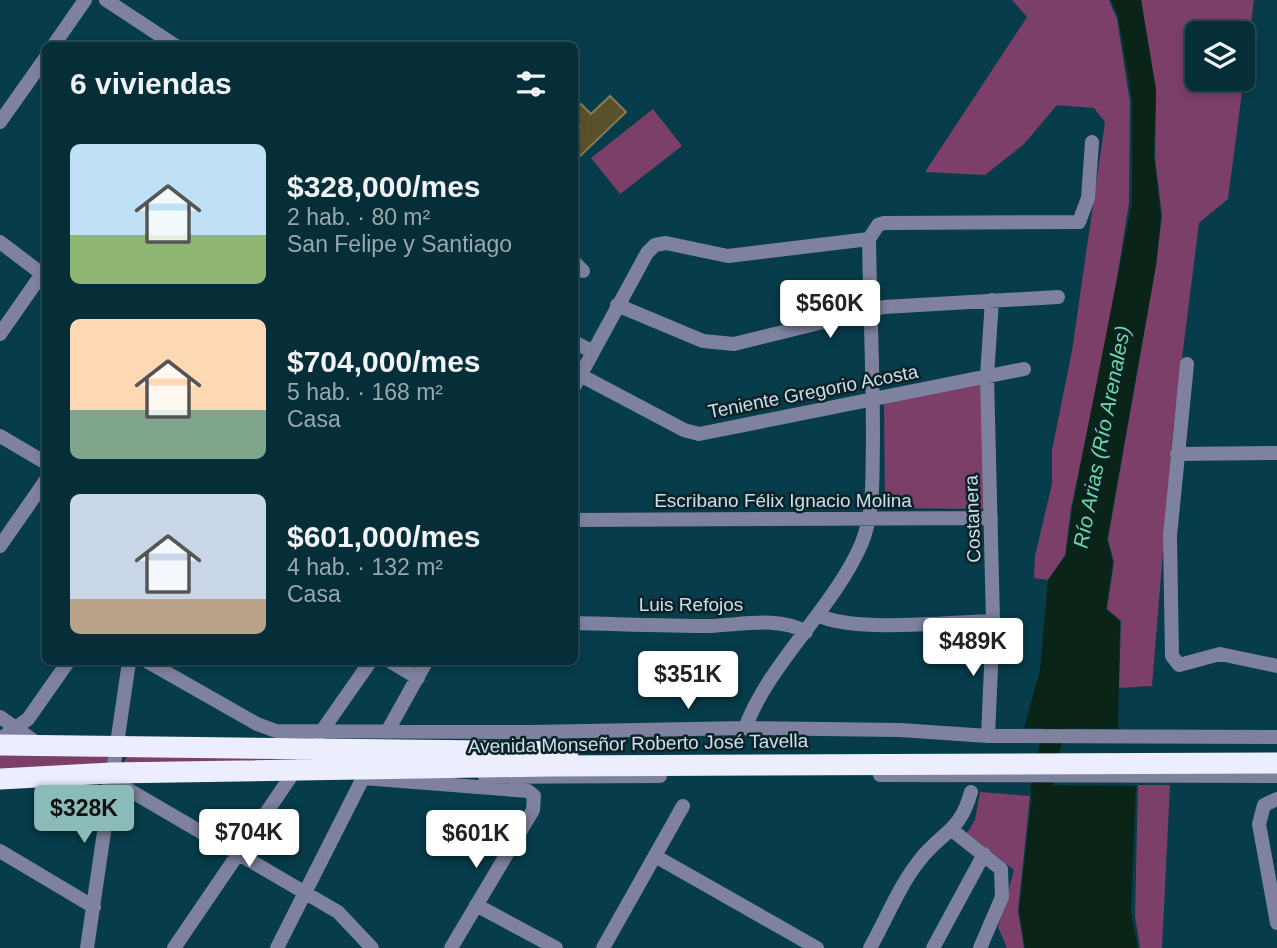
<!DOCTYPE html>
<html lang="es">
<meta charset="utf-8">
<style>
:root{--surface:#052e38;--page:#133a43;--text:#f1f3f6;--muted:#97a8ae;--line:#264a53;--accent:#8bbbb9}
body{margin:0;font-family:Arial,sans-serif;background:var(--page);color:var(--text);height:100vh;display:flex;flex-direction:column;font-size:26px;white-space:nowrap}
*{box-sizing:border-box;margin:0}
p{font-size:23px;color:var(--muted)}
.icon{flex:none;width:38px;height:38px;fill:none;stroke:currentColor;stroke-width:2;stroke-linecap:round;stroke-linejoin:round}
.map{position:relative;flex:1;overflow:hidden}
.drawer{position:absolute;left:42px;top:42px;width:536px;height:623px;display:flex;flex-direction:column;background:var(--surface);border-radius:10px;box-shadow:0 4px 10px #0003,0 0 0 2px var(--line)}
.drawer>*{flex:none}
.buttons{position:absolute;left:1185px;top:21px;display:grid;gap:14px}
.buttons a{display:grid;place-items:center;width:70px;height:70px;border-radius:10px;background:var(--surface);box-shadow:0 4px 10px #0003,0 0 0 2px var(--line);font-size:35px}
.price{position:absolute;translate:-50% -60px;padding:0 16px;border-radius:7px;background:#fff;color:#222;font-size:23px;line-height:46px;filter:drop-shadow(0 2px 4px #0008)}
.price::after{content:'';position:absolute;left:50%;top:42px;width:21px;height:16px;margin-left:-10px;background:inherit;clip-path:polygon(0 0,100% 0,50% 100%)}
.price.on{background:var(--accent);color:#111}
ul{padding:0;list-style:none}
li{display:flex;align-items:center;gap:21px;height:175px;padding:0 28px}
li span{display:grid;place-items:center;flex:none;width:196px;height:140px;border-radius:10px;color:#555}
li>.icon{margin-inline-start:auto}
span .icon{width:84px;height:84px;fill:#fffc;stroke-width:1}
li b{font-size:30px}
h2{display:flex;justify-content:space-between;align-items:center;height:84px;padding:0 28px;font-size:30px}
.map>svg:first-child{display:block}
.green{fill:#7b3f69;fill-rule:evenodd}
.water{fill:#0a2417}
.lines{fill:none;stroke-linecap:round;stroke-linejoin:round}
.river{stroke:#0a2417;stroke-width:21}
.building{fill:#58512b;stroke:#837c54;stroke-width:2}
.minor{stroke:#7e829f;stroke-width:14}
.highway{stroke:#eceefd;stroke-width:21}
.labels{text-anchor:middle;stroke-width:5;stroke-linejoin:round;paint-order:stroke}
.street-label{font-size:19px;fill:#c8e0e9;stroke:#0d2127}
.water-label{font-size:21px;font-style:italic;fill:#6bdaa2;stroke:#0d2127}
</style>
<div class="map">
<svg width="1277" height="948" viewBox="0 0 1277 948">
<rect width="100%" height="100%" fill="#073d4b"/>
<path class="green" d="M1012,0H1109L1117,19L1130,102L1129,203L1111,316L1071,508L1065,555L1048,580L1034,578L1035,556L1052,484V450L1072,351L1105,122L1094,108L1057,105L1024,144L985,175L925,172L1027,17Z
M1141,0H1254L1228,199L1199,223L1173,430L1152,686L1119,688L1121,621L1107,609L1114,562L1108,539L1156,265L1162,216L1155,158L1156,90ZM1197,33H1242V79H1197Z
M653,109L682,146L620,194L591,158Z
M984,383V509L885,508L884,403Z
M102,752L112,762L0,773V754Z
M127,757H289L291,759L290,762L123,763Z
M1138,785H1170L1162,948H1140L1135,916Z
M980,792L1030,796L1018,911L1024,948H1007L998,927L1014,870L967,833L975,820Z"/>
<path class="water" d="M1111,0H1141L1156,90L1154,158L1161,216L1156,265L1107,540L1113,562L1106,609L1120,621L1118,729L1024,728L1040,670L1048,580L1066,555L1072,509L1132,202V100L1118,16Z
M1033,785L1136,786L1131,913L1138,948H1025L1019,910Z"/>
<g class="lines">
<path class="river" d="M1043,813L1041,789L1057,714"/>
</g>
<path class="building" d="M610,96L626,112L574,162V131L580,126L574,120V112L581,104L591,114Z"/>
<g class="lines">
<path class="minor" d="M106,0L176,46
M53,46L85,0
M0,122L46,57
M0,242L46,277
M574,262L583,271
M617,305L703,341L734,344L884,307L1058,297
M0,334L46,268
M574,342L593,352
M1187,364L1170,536L1172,656L1179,665L1220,654L1277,666
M580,375L684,430L699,434L1024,369
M574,387L647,253L655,245L666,243L728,256L869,239L878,225L884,223L1079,222L1088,198L1092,142
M0,436L46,463
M1177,454L1277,453
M574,520L991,518
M0,546L46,480
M818,615C852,633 951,622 993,621
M574,623C619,624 665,626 710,626C741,625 778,616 806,632
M148,662L257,724L276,731L531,732L745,728L900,730L988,736L1277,737
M391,662L418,678
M0,717L41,746
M745,728C769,663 832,610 861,545C875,511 872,476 873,440C873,373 870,306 869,239
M387,732L426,662
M319,735L370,662
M988,736L993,621L987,376L992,300
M0,739L28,719L68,662
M880,775L1277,776
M485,777L660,776
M109,786L129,790L338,912L372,948
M1277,799L1264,805L1259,824L1277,923
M952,830L1001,869L1002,897L980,948
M0,851L94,907
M655,856L817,948
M476,905L556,948
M87,948L129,662
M174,948L298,766
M277,948L363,778L528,791L534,796L533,810L451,948
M603,948L683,806
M870,948C886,920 899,886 919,861C941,832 960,833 971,792
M933,948L984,854"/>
<path class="highway" d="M0,745L568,752
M0,779L111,773L547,766L1277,763"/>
</g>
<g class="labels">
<g class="street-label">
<text transform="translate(813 391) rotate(-11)" y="7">Teniente Gregorio Acosta</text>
<text x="783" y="507">Escribano Félix Ignacio Molina</text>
<text transform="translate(972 519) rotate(-92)" y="7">Costanera</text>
<text x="691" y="611">Luis Refojos</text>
<text transform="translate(638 743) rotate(-1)" y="7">Avenida Monseñor Roberto José Tavella</text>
</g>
<g class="water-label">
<text transform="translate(1102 437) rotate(-79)" y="7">Río Arias (Río Arenales)</text>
</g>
</g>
</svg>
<div class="buttons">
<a><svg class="icon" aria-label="layers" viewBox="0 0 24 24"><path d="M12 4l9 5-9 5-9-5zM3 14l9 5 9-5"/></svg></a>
</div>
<b class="price" style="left:830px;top:340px">$560K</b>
<b class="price" style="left:973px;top:678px">$489K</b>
<b class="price" style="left:688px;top:711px">$351K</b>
<b class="price on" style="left:84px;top:845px">$328K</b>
<b class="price" style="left:249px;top:869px">$704K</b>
<b class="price" style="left:476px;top:870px">$601K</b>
<section class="drawer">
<h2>6 viviendas<svg class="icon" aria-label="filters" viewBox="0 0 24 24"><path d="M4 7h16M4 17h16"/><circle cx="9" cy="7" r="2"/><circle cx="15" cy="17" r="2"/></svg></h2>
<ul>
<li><span style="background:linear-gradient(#bfe0f5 65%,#8fb573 0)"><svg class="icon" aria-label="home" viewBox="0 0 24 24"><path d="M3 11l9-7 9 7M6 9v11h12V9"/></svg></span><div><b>$328,000/mes</b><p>2 hab. · 80 m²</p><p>San Felipe y Santiago</p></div></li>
<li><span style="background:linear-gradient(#ffd9b3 65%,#7fa58c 0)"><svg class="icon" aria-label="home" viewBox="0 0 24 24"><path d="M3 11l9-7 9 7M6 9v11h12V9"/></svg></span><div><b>$704,000/mes</b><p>5 hab. · 168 m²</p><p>Casa</p></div></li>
<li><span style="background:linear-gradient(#c9d6e8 75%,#b9a48a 0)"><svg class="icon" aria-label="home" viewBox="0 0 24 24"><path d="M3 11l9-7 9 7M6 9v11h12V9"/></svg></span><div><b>$601,000/mes</b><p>4 hab. · 132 m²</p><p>Casa</p></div></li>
</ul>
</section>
</div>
